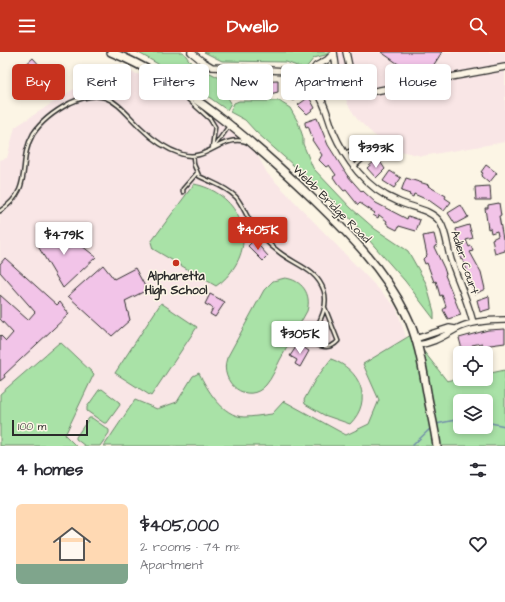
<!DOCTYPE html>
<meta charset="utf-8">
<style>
:root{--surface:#fff;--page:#f7f7f7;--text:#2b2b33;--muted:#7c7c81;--line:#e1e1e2;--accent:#c8321e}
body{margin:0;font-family:"Architects Daughter",sans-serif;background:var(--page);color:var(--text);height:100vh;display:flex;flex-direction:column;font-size:15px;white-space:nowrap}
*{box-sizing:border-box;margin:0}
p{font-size:13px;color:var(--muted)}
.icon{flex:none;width:22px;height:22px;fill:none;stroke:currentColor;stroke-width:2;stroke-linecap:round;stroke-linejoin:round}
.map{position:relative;height:394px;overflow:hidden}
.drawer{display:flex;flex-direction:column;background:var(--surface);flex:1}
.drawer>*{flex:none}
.guide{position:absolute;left:12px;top:12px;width:481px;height:36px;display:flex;gap:8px}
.controls{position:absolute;left:453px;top:294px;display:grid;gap:8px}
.controls a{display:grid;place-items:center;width:40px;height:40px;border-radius:6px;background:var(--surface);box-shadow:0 2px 6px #0003;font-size:20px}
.scale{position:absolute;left:12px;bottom:10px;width:76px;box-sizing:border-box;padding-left:4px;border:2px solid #2b2b2b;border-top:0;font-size:11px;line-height:14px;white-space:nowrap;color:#2b2b2b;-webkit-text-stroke:3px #fcf5e5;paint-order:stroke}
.price{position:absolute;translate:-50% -34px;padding:0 9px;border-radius:4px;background:#fff;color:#222;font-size:13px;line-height:26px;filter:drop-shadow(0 1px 2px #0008)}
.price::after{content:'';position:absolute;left:50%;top:24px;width:12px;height:9px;margin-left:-6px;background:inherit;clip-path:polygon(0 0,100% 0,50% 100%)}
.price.active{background:var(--accent);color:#fff}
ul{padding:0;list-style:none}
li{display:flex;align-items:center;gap:12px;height:100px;padding:0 16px}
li+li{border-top:1px solid var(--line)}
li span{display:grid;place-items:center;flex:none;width:112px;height:80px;border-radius:6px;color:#555}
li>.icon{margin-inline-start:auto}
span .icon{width:48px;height:48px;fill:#fffc;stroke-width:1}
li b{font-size:17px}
h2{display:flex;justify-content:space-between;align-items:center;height:48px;padding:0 16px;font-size:17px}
.chip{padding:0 14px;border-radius:6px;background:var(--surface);box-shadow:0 2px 6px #0003;font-size:14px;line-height:36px}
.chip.active{background:var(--accent);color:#fff}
header{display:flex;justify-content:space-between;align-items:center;height:52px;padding:0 16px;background:var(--accent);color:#fff;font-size:18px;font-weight:800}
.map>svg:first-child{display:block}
.built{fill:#f9e6e6}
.green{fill:#a9e2a7;stroke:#6a8669;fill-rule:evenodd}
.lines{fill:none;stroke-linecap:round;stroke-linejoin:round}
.stream{stroke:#738faa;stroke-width:1.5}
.building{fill:#f2c4e8;stroke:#2b2b2b}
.service-casing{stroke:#2b2b2b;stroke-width:5.5}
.minor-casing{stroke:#2b2b2b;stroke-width:8}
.tertiary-casing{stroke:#2b2b2b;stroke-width:10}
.service{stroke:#fcf5e5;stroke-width:2.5}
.minor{stroke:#fcf5e5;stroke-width:5.5}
.tertiary{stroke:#fcf5e5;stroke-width:7}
.poi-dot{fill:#c8321e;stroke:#fcf5e5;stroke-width:1.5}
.labels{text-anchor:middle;stroke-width:3;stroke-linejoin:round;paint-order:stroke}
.street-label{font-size:12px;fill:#2b2b2b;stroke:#fcf5e5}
.poi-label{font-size:12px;font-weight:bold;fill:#2b2b2b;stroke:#fcf5e5}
</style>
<header><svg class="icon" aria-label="menu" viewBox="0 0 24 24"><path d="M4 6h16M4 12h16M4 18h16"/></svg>Dwello<svg class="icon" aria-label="search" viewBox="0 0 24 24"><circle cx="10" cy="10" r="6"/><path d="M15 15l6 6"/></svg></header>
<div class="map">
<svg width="505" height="394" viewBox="0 0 505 394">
<rect width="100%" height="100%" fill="#fcf5e5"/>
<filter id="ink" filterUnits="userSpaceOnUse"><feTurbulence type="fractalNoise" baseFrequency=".025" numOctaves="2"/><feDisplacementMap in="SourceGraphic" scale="8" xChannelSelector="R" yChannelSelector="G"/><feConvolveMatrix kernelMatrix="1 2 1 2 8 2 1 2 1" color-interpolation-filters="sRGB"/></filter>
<g filter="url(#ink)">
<path class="built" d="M337,0H505V90L422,104L396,98L374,83L357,67L347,51Z
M110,14L174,33L251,91L267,121L396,255L428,350L368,385L168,394H0V108L7,106L15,75Z"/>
<path class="green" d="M137,0H183L192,12L218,25L223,30L224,39L231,51L227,58L179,24Z
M204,0H330L329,2L314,6L305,17L286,10L222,9Z
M239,49H279L290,56L298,70L303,85V92L313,116L351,156L375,177L408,199L426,231L434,260V267L405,229L339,154L256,80L245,68L230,60L234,51Z
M194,132C232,139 257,178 235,214C230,222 224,229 216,234L153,197L151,190Z
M285,226C302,228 312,242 307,259C298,275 289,292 280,308C276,316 272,326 266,333C248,354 218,331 227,306L264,238L273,229Z
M161,251L197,275L151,344L115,321Z
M411,283L447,329L460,326L486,327V322L505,318V394H104L135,348L157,357L177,350L193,324L199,321C207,337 222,364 244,365C253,365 263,363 272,362L284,349L346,383L369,372L379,348L363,312ZM460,349H486V375H460Z
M60,290L94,322L65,383L76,394H0V342Z
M331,307C360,317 374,348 350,372L324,363L305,352L304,348L315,328Z
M102,337L119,350L120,353L107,371H104L87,359V355L99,338Z
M89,366H92L109,378V381L100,394H85L76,387V385Z"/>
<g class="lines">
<path class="stream" d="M486,370L505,374
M436,372L460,367
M412,394L432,375"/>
</g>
<path class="building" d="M381,0H442L433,14L407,18Z
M33,6L42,16L46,13L50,18L47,21L54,27L36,44L15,22Z
M252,26V29L278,28V40L270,42V39L265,38L242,41H232V39L229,38V27Z
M290,32L301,39L293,49L284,41Z
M309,45L315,56L307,62L298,53Z
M317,66L328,93L347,123L362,140L363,139L376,151L407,167L408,164L420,168L416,179L399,174L397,178L389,174V173L386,171L387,169L379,163L378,166L373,163L375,161L360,151L358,153L346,138L344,139L337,131L333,125L336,123L329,113L326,115L319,108L322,103L312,88L313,87L308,74L306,75L305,72V70Z
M376,108L377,110L379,108L385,117L376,126L367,116Z
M486,113L497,121L489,131L481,124L483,121L481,120Z
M390,119L401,126L394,136L383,129Z
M406,126L429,133L428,134L446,144L445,146L451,150L444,159L430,149L414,142L413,145L409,143L410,142L401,139Z
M490,134L491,148H476L475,135Z
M499,151L501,164H499L503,187L505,186V199L495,202L492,187L498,184L497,179L491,181L490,176L488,177L485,156H488V153Z
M461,153L468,165L455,172L448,161Z
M469,173L473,186L466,188L469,195L471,194L473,199L470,200L481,220L485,237L475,242L466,221L468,220L462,207L461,208L457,196L459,195L456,177Z
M54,178L77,190L96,205L63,236L36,191Z
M434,182L437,194L434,195L444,216L446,222L445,223L461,263L448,267L443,258L446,254L442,243L440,244L436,229L434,230L427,211L425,212L423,207L427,203L423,184Z
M254,188L268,204L263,209L248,194Z
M5,206L57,253L60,250L69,262L4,323L5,325L0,329V283L6,289L13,281L0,267V243L28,268L35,260L0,220V212Z
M103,213L114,227L135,216L147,238L125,249L130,268L112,284L68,244Z
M210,242L225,250L215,265L210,262L213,256L205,252Z
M489,244L490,257L480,260L477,248Z
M505,277V291L483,294L482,291L472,293V296L463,301L459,286L488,278Z
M298,292L309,299L300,315L295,312L297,308L290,304Z"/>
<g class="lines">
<g class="service-casing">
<path id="service" d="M179,39L210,67L215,75L212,97
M213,96L229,74
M345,101L357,96L363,101V107L354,115
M193,104L194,113L199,124C212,131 225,134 236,145C242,152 245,161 250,169C258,181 268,192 279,200C295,213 317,217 324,239C329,255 319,270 312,285L314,291C323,296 331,297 338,289L325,256
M183,140V137L197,121
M0,159C35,136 16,112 33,82C42,68 55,59 70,51C108,33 117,53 141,76C152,87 166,97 181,102C208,111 219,82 247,90"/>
</g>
<g class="minor-casing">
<path id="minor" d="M191,0L202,9L212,15L288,19C322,33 322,48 333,79C339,93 348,108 358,120C369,133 382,143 397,149C411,156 431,157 440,170C447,181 447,196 451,208C458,229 468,249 473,271
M334,0C336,12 337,38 351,42L375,39L505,15
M346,0L353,33L355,36L364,40
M305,29L316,14L327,8L334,1
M415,287L449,276L455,277
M417,293C434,291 443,284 456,277C471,269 489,268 505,268"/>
</g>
<g class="tertiary-casing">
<path id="tertiary" d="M111,0C185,30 256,92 313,147C349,182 384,217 406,262C419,288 423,318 428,346C431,362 435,378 437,394"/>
</g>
<use href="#service" class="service"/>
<use href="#minor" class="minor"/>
<use href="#tertiary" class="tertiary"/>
</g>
</g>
<circle class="poi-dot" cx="176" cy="211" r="4"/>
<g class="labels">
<g class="street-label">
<text transform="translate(332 152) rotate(45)" y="4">Webb Bridge Road</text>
<text transform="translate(465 210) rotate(72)" y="4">Adler Court</text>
</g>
<g class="poi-label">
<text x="176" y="228">Alpharetta<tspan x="176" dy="14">High School</tspan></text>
</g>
</g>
</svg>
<div class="controls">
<a><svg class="icon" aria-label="locate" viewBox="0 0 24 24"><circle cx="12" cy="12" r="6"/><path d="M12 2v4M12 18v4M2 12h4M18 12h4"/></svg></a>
<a><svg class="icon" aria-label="layers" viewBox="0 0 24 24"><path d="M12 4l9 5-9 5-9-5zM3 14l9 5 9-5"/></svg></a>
</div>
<div class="scale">100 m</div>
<b class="price" style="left:376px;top:117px">$393K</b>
<b class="price active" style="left:258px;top:199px">$405K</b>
<b class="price" style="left:64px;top:204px">$479K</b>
<b class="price" style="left:300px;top:303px">$305K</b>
<div class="guide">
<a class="chip active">Buy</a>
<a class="chip">Rent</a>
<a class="chip">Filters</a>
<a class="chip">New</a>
<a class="chip">Apartment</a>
<a class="chip">House</a>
</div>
</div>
<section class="drawer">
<h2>4 homes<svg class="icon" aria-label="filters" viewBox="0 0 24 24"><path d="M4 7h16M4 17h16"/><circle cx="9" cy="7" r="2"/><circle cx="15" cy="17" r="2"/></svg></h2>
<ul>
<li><span style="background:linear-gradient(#ffd9b3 75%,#7fa58c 0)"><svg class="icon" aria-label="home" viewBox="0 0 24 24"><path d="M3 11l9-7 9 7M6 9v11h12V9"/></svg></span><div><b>$405,000</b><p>2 rooms · 74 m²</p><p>Apartment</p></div><svg class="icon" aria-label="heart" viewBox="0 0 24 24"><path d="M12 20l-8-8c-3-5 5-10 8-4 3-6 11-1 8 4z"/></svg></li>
</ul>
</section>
